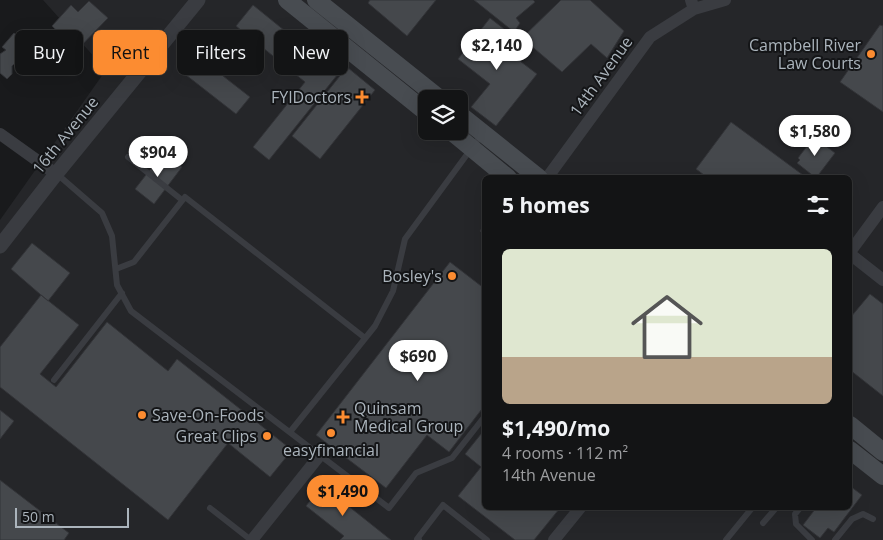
<!DOCTYPE html>
<meta charset="utf-8">
<style>
:root{--surface:#131415;--page:#202122;--text:#f1f3f6;--muted:#9d9ea0;--line:#323334;--accent:#fc8c31}
body{margin:0;font-family:"Open Sans",sans-serif;background:var(--page);color:var(--text);height:100vh;display:flex;flex-direction:column;font-size:19px;white-space:nowrap}
*{box-sizing:border-box;margin:0}
p{font-size:16px;color:var(--muted)}
.icon{flex:none;width:28px;height:28px;fill:none;stroke:currentColor;stroke-width:2;stroke-linecap:round;stroke-linejoin:round}
.map{position:relative;flex:1;overflow:hidden}
.side{position:absolute;left:482px;top:175px;width:370px;height:335px;display:flex;flex-direction:column;background:var(--surface);border-radius:8px;box-shadow:0 5px 20px #0002,0 0 0 1px var(--line)}
.side>*{flex:none}
.banner{position:absolute;left:15px;top:30px;width:392px;height:45px;display:flex;gap:10px}
.fabs{position:absolute;left:418px;top:90px;display:grid;gap:10px}
.fabs a{display:grid;place-items:center;width:50px;height:50px;border-radius:8px;background:var(--surface);box-shadow:0 5px 20px #0002,0 0 0 1px var(--line);font-size:25px}
.scale{position:absolute;left:15px;bottom:12px;width:114px;box-sizing:border-box;padding-left:5px;border:2px solid #abb4bc;border-top:0;font-size:14px;line-height:18px;white-space:nowrap;color:#abb4bc;-webkit-text-stroke:4px #141517;paint-order:stroke}
.price{position:absolute;translate:-50% -42px;padding:0 11px;border-radius:18px;background:#fff;color:#222;font-size:16px;line-height:32px;filter:drop-shadow(0 1px 2px #0008)}
.price::after{content:'';position:absolute;left:50%;top:30px;width:15px;height:11px;margin-left:-8px;background:inherit;clip-path:polygon(0 0,100% 0,50% 100%)}
.price.selected{background:var(--accent);color:#111}
ul{padding:0;list-style:none}
li{display:grid;align-content:center;gap:10px;height:265px;padding:0 20px}
li+li{border-top:1px solid var(--line)}
li span{display:grid;place-items:center;height:155px;border-radius:8px;color:#555}
li>.icon{margin-inline-start:auto}
span .icon{width:90px;height:90px;fill:#fffc;stroke-width:1}
li b{font-size:21px}
h2{display:flex;justify-content:space-between;align-items:center;height:60px;padding:0 20px;font-size:21px}
.chip{padding:0 18px;border-radius:8px;background:var(--surface);box-shadow:0 5px 20px #0002,0 0 0 1px var(--line);font-size:18px;line-height:45px}
.chip.selected{background:var(--accent);color:#111}
.map>svg:first-child{display:block}
.built{fill:#252629;fill-rule:evenodd}
.building{fill:#45484c;stroke:#333438}
.lines{fill:none;stroke-linecap:round;stroke-linejoin:round}
.service{stroke:#3a3c41;stroke-width:6}
.minor{stroke:#3a3c41;stroke-width:12}
.tertiary{stroke:#3a3c41;stroke-width:15}
.secondary{stroke:#484c51;stroke-width:18}
.poi-dot{fill:#fc8c31;stroke:#141517;stroke-width:2}
.labels{text-anchor:middle;stroke-width:4;stroke-linejoin:round;paint-order:stroke}
.poi-label{font-size:16px;fill:#abb4bc;stroke:#141517;text-anchor:end}
.street-label{font-size:16px;fill:#abb4bc;stroke:#141517}
</style>
<div class="map">
<svg width="883" height="540" viewBox="0 0 883 540">
<rect width="100%" height="100%" fill="#191a1c"/>
<path class="built" d="M43,0H883V540H0V220L106,70ZM426,99H459V131H426ZM485,178H850V508H485Z"/>
<path class="building" d="M370,0H436L407,36L368,3Z
M474,0H533L535,2L516,18L520,23L514,32Z
M561,0H590L624,31L607,58L591,44L562,72L522,38Z
M89,1L108,18L77,50L52,26L71,5L78,12Z
M253,5L338,74L269,160L253,147L305,82L236,26Z
M490,18L522,43L512,55L537,74L496,126L471,107L490,84L458,59Z
M880,25L883,26V112L840,82Z
M14,33L37,53L22,69L15,63L12,66V74L7,79L0,73V54L6,50L2,47Z
M200,58L250,97L236,114L186,75Z
M347,67L375,90L320,159L292,136Z
M731,122L807,178H708L696,169Z
M814,137L835,153L816,178L797,163L800,160L798,158Z
M163,153L182,167L154,204L135,189Z
M485,224V235L480,231Z
M32,243L70,273L48,301L11,269Z
M450,262L485,289V405L449,452L427,435L386,488L316,435Z
M870,294L883,304V396L850,370V318Z
M41,295L79,325L40,374L56,387L107,322L168,371L177,359L292,450L270,477L228,443L168,520L0,387V347Z
M0,410L14,421L0,439Z
M485,429V508H560L534,540H515L458,496L481,467L465,454Z
M0,480L69,533L64,540H0Z
M322,485L391,540H340L344,536L306,506Z
M850,486L862,495L834,532L828,528L820,538L803,525L816,508H850Z"/>
<g class="lines">
<path class="service" d="M128,157L182,200
M57,174L102,213L112,236L117,285L131,311L389,508L416,473L452,458L485,416
M116,269L134,262L185,197L365,338
M54,380L122,293
M290,432L375,326L393,291L405,239L482,134
M210,508L251,540
M800,508L795,514L796,524L812,540
M763,523L776,508
M419,540L417,539L443,505L487,540
M726,540L752,508
M835,540L852,519L863,514L873,519"/>
<path class="minor" d="M691,0L694,9L725,0
M0,134L56,174
M547,178L650,37L694,9
M850,252L883,207
M850,254L883,280
M252,540L320,455
M554,540L580,508"/>
<path class="tertiary" d="M0,246L56,174L198,0"/>
<path class="secondary" d="M287,0L426,112
M316,0L440,99
M459,114L539,178
M451,131L508,178
M850,425L883,452
M850,450L883,476"/>
</g>
<g class="poi-dot">
<circle cx="871" cy="54" r="5"/>
<path d="M359.5 89.5h5v5h5v5h-5v5h-5v-5h-5v-5h5z"/>
<circle cx="452" cy="276" r="5"/>
<circle cx="142" cy="415" r="5"/>
<path d="M340.5 409.5h5v5h5v5h-5v5h-5v-5h-5v-5h5z"/>
<circle cx="331" cy="433" r="5"/>
<circle cx="267" cy="436" r="5"/>
</g>
<g class="labels">
<g class="poi-label">
<text x="861" y="51">Campbell River<tspan x="861" dy="18">Law Courts</tspan></text>
<text x="351" y="103">FYIDoctors</text>
<text x="442" y="282">Bosley's</text>
<text x="354" y="414" text-anchor="start">Quinsam<tspan x="354" dy="18">Medical Group</tspan></text>
<text x="152" y="421" text-anchor="start">Save-On-Foods</text>
<text x="257" y="442">Great Clips</text>
<text x="331" y="456" text-anchor="middle">easyfinancial</text>
</g>
<g class="street-label">
<text transform="translate(601 76) rotate(-54)" y="6">14th Avenue</text>
<text transform="translate(65 135) rotate(-51)" y="6">16th Avenue</text>
</g>
</g>
</svg>
<div class="fabs">
<a><svg class="icon" aria-label="layers" viewBox="0 0 24 24"><path d="M12 4l9 5-9 5-9-5zM3 14l9 5 9-5"/></svg></a>
</div>
<div class="scale">50 m</div>
<b class="price" style="left:497px;top:71px">$2,140</b>
<b class="price" style="left:815px;top:157px">$1,580</b>
<b class="price" style="left:158px;top:178px">$904</b>
<b class="price" style="left:418px;top:382px">$690</b>
<b class="price selected" style="left:343px;top:517px">$1,490</b>
<div class="banner">
<a class="chip">Buy</a>
<a class="chip selected">Rent</a>
<a class="chip">Filters</a>
<a class="chip">New</a>
</div>
<section class="side">
<h2>5 homes<svg class="icon" aria-label="filters" viewBox="0 0 24 24"><path d="M4 7h16M4 17h16"/><circle cx="9" cy="7" r="2"/><circle cx="15" cy="17" r="2"/></svg></h2>
<ul>
<li><span style="background:linear-gradient(#dfe7d0 70%,#b9a48a 0)"><svg class="icon" aria-label="home" viewBox="0 0 24 24"><path d="M3 11l9-7 9 7M6 9v11h12V9"/></svg></span><div><b>$1,490/mo</b><p>4 rooms · 112 m²</p><p>14th Avenue</p></div></li>
</ul>
</section>
</div>
